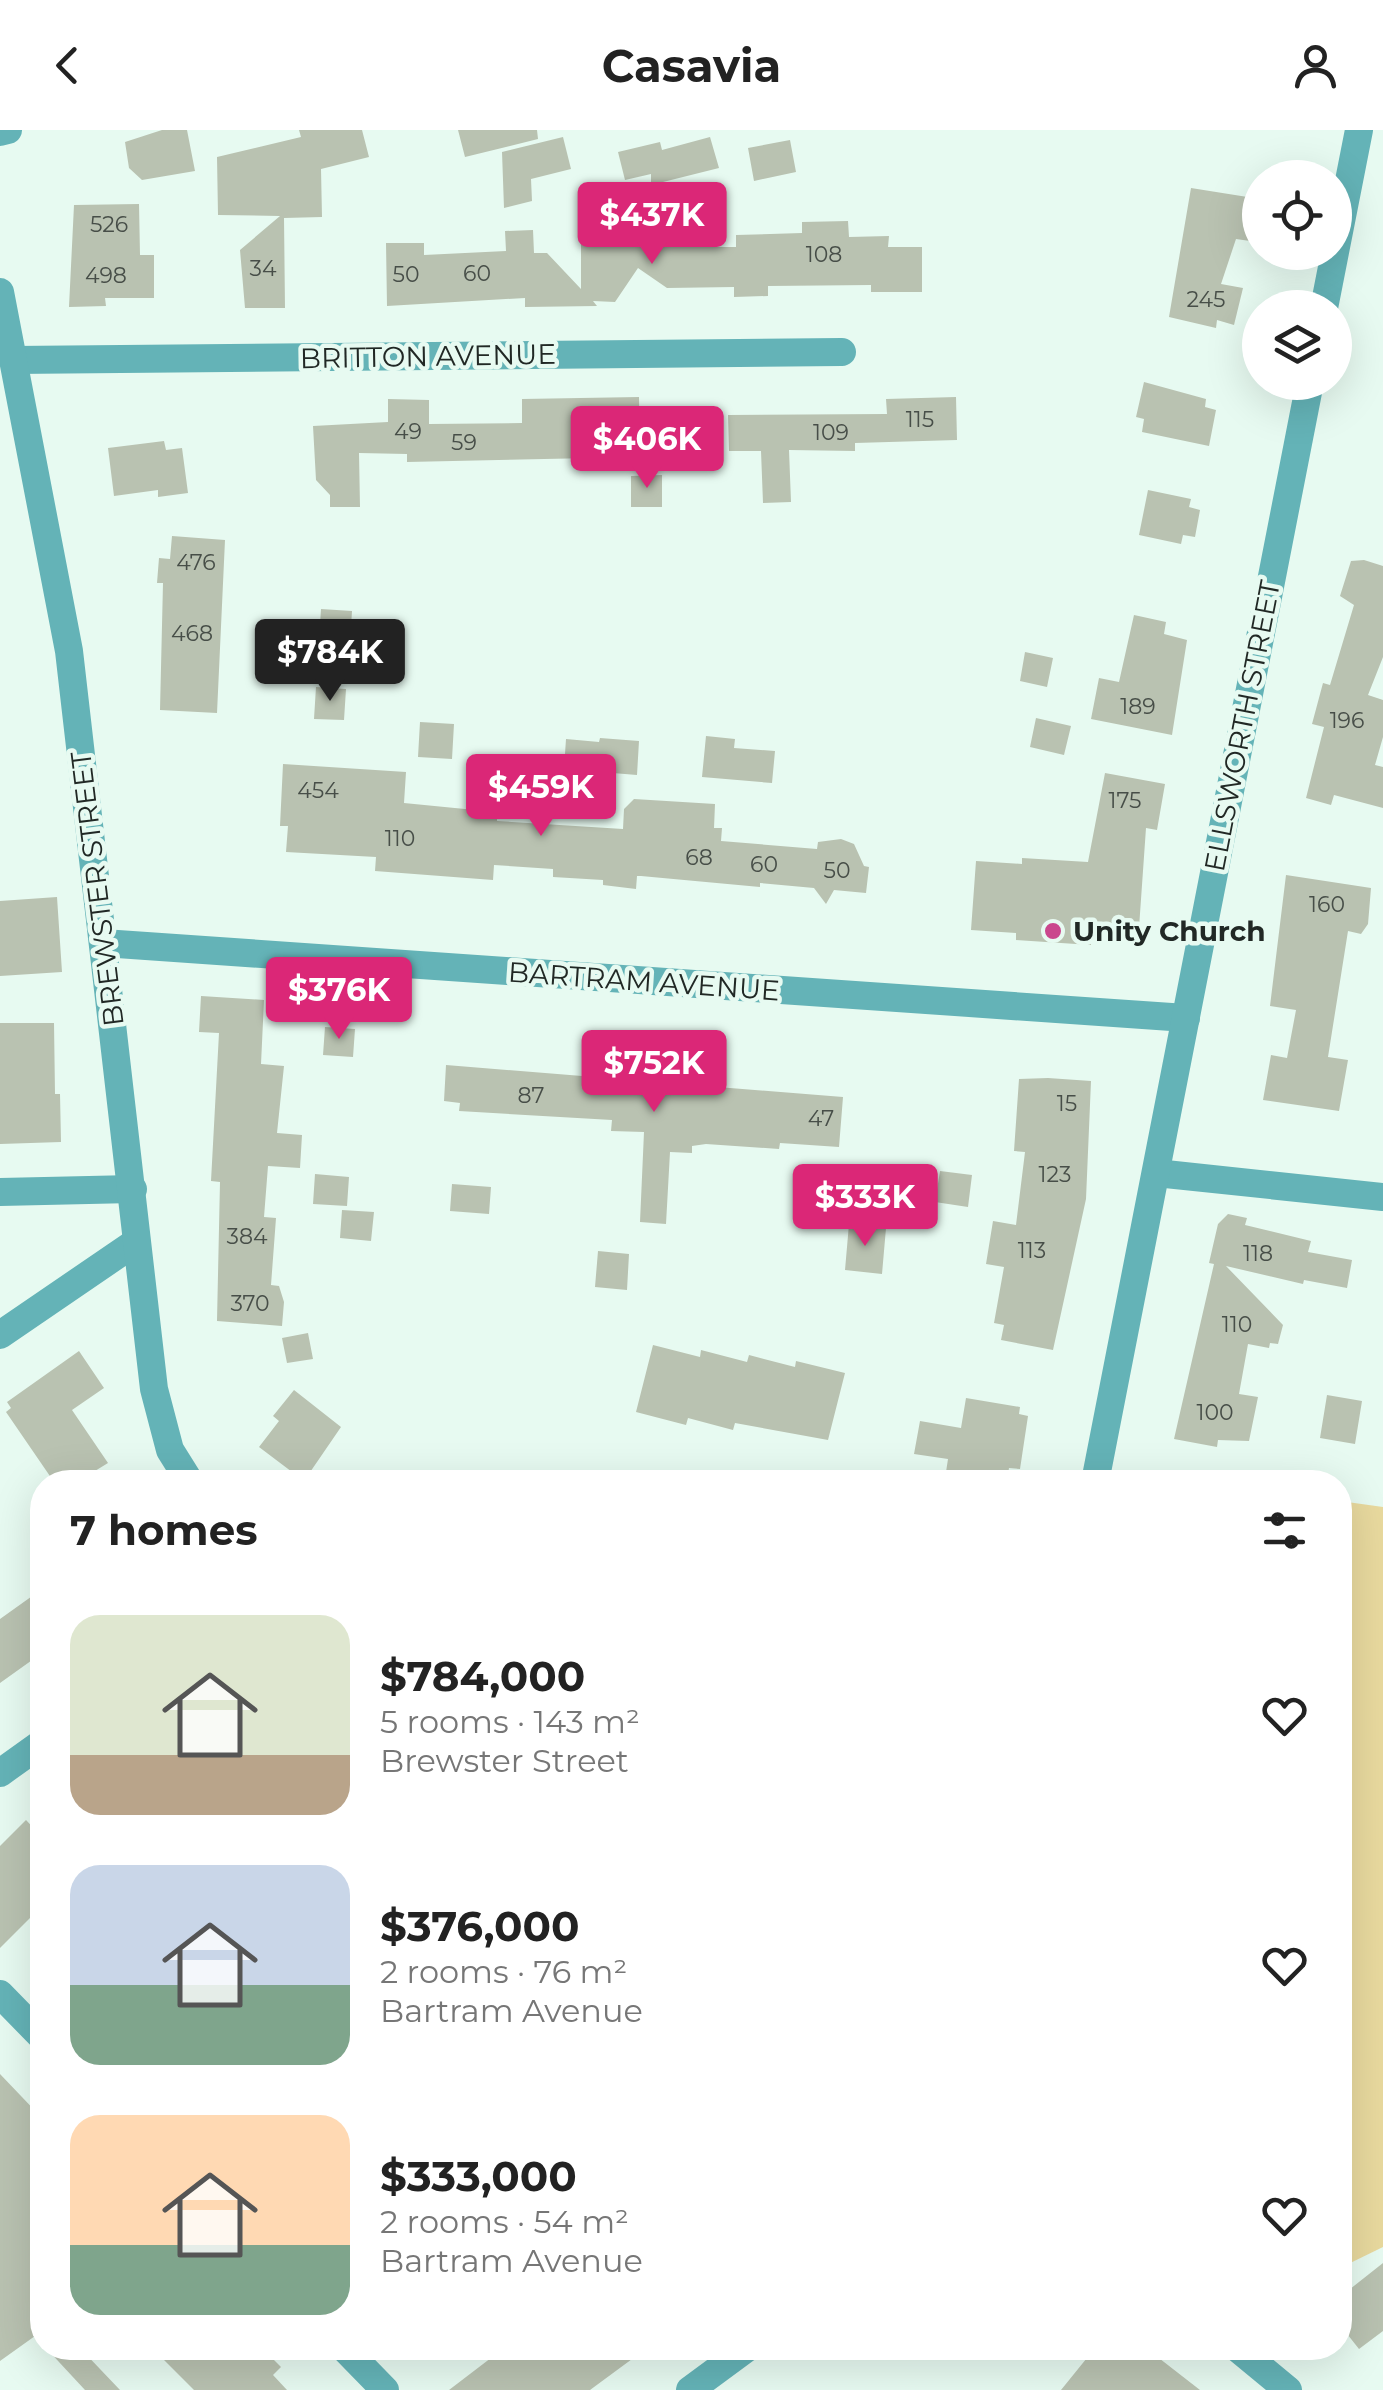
<!DOCTYPE html>
<meta charset="utf-8">
<style>
:root{--surface:#fff;--page:#f6f6f6;--text:#222;--muted:#767676;--accent:#db2777}
body{margin:0;font-family:Montserrat,sans-serif;background:var(--page);color:var(--text);height:100vh;display:flex;flex-direction:column;font-size:38px;white-space:nowrap}
*{box-sizing:border-box;margin:0}
p{font-size:32px;color:var(--muted)}
.icon{flex:none;width:55px;height:55px;fill:none;stroke:currentColor;stroke-width:2;stroke-linecap:round;stroke-linejoin:round}
.map{position:relative;flex:1;overflow:hidden}
.sheet{position:absolute;left:30px;top:1340px;width:1322px;height:890px;display:flex;flex-direction:column;background:var(--surface);border-radius:40px;box-shadow:0 10px 40px #0002}
.sheet>*{flex:none}
.fabs{position:absolute;left:1242px;top:30px;display:grid;gap:20px}
.fabs a{display:grid;place-items:center;width:110px;height:110px;border-radius:50%;background:var(--surface);box-shadow:0 10px 40px #0002;font-size:50px}
.price{position:absolute;translate:-50% -85px;padding:0 22px;border-radius:10px;background:var(--accent);color:#fff;font-size:32px;line-height:65px;filter:drop-shadow(0 2px 5px #0008)}
.price::after{content:'';position:absolute;left:50%;top:60px;width:30px;height:22px;margin-left:-15px;background:inherit;clip-path:polygon(0 0,100% 0,50% 100%)}
.price.on{background:#222;color:#fff}
ul{padding:0;list-style:none}
li{display:flex;align-items:center;gap:30px;height:250px;padding:0 40px}
li span{display:grid;place-items:center;flex:none;width:280px;height:200px;border-radius:30px;color:#555}
li>.icon{margin-inline-start:auto}
span .icon{width:120px;height:120px;fill:#fffc;stroke-width:1}
li b{font-size:42px}
h2{display:flex;justify-content:space-between;align-items:center;height:120px;padding:0 40px;font-size:42px}
header{display:flex;justify-content:space-between;align-items:center;height:130px;padding:0 40px;background:var(--surface);font-size:45px;font-weight:700}
.map>svg:first-child{display:block}
.green{fill:#e8d99e}
.building{fill:#b9c2b1}
.lines{fill:none;stroke-linecap:round;stroke-linejoin:round}
.minor{stroke:#64b3b7;stroke-width:28}
.tertiary{stroke:#64b3b7;stroke-width:28}
.poi-dot{fill:#ca478d;stroke:#e7faf1;stroke-width:4}
.labels{text-anchor:middle;stroke-width:9;stroke-linejoin:round;paint-order:stroke}
.number-label{font-size:22px;fill:#474e48}
.street-label{font-size:28px;fill:#212825;stroke:#e7faf1}
.poi-label{font-size:28px;font-weight:bold;fill:#212825;stroke:#e7faf1;text-anchor:start}
</style>
<header><svg class="icon" aria-label="back" viewBox="0 0 24 24"><path d="M15 5l-7 7 7 7"/></svg>Casavia<svg class="icon" aria-label="person" viewBox="0 0 24 24"><circle cx="12" cy="8" r="4"/><path d="M4 21q1-7 8-7t8 7"/></svg></header>
<div class="map">
<svg width="1383" height="2260" viewBox="0 0 1383 2260">
<rect width="100%" height="100%" fill="#e7faf1"/>
<path class="green" d="M1340,1371L1383,1377V2117L1340,2138Z"/>
<path class="building" d="M162,0H187L195,41L142,50L129,38L125,12Z
M299,0H362L369,27L321,39L322,87L284,88L285,178H245L240,120L280,86L218,85L217,27L301,7Z
M458,0H537L538,9L465,27Z
M563,7L571,39L531,49L532,71L504,78L502,22Z
M710,7L719,38L651,55V44L625,50L618,22L660,12L662,20Z
M790,10L796,42L754,51L748,18Z
M1191,58L1260,69V94L1253,93L1250,111L1236,109L1221,154L1243,158L1234,195L1217,190L1216,198L1169,187Z
M139,74L140,125H154V168H105L106,176L69,177L74,75Z
M848,91L849,107L889,106L888,117H922V162H871V155L768,156V166L734,167V157L667,158L638,138L615,172L593,171L597,176L525,177V168L387,176L386,113H424V125L506,121L505,101L533,100L534,123H547L581,159V100L666,99V117H736V105L802,103V92Z
M1144,252L1206,269L1205,277L1216,280L1209,316L1142,302L1144,289L1136,287Z
M639,267L640,327L407,332V324L359,323L360,377H330V365L316,350L313,296L388,292V269L429,270V294L522,293V269Z
M956,267L957,310L855,313V321L789,320L791,372L763,373L761,321H729L728,285L887,284L886,269Z
M164,311L166,320L182,318L188,363L158,367V360L114,366L108,318Z
M662,345V377H631V346Z
M1148,360L1191,369L1189,377L1200,380L1195,407L1183,405L1181,414L1139,405Z
M172,406L225,410L217,583L160,580L163,453H157L159,428L170,429Z
M1364,430L1383,436V527L1368,565L1383,570V607L1375,635L1383,637V678L1334,665L1331,675L1306,668L1324,597L1312,594L1323,553L1330,555L1354,475L1340,466L1351,431Z
M321,479L352,481L350,512L319,510Z
M1134,485L1166,492L1164,504L1187,510L1172,605L1091,589L1099,548L1119,552Z
M1025,522L1053,528L1047,557L1020,551Z
M316,557L346,559L344,590L314,589Z
M1036,588L1071,596L1064,625L1030,617Z
M420,592L454,594L452,629L418,627Z
M706,606L735,609L734,618L775,621L772,653L702,647Z
M600,608L639,611L637,645L564,639L566,609L599,612Z
M283,634L406,642L404,673L475,680L474,684L497,686V691L623,699L624,679L634,669L715,674L714,698H722L721,711L817,719L818,712L841,709L854,714L864,736L869,737L866,763L834,760L826,774L814,758L760,753V757L641,746H637L636,759L603,755V750L553,747V739L494,735L493,750L375,741L376,727L286,722L288,696H280Z
M1105,643L1165,654L1157,700L1146,698L1138,812L1091,808V815L1016,810V803L971,800L976,731L1022,734V728L1088,732Z
M1286,745L1371,758L1368,794L1361,804L1348,801L1328,927L1348,930L1339,981L1263,970L1271,925L1287,928L1296,880L1270,876Z
M57,767L62,842L0,846V771Z
M201,866L264,870L261,934L284,936L277,1003L302,1005L300,1038L268,1036L264,1087L276,1088L271,1155L279,1156L284,1172L282,1196L217,1191L220,1052L211,1051L219,903L199,902Z
M0,893H54L55,964H60L61,1012L0,1014Z
M325,897L355,899L353,927L323,925Z
M446,935L843,967L839,1017L780,1013L779,1019L706,1014L692,1016V1023L670,1022L666,1094L640,1092L644,1002L611,1001L612,990L459,981L460,973L444,971Z
M1048,948L1091,951L1086,1069L1053,1220L1001,1210L1004,1195L994,1193L1004,1137L986,1134L993,1091L1016,1095L1025,1022L1014,1021L1019,949Z
M940,1041L972,1045L968,1077L935,1072Z
M315,1044L349,1047L347,1076L313,1074Z
M452,1054L491,1057L489,1084L450,1081Z
M342,1080L374,1082L371,1111L340,1108Z
M1228,1084L1247,1088L1245,1095L1311,1111L1308,1122L1352,1130L1347,1158L1304,1150L1303,1154L1226,1136L1283,1195L1278,1214L1270,1213L1269,1218L1248,1214L1239,1264L1258,1267L1249,1311L1218,1310L1217,1317L1174,1309L1214,1134L1209,1133L1218,1094Z
M849,1094L886,1098L882,1144L845,1140Z
M598,1121L629,1124L627,1160L595,1157Z
M308,1203L313,1229L287,1233L282,1208Z
M653,1215L700,1227L701,1220L747,1232L749,1225L795,1237L796,1231L845,1243L828,1310L735,1293L733,1300L688,1288L686,1295L636,1282Z
M79,1221L104,1258L72,1280L108,1333L77,1352H54L6,1282L11,1278L7,1272Z
M294,1260L341,1297L304,1351L259,1317L279,1291L273,1286Z
M1327,1265L1362,1271L1355,1314L1320,1308Z
M966,1268L1020,1277L1019,1284L1028,1286L1020,1339L1009,1338L1008,1344L986,1340L984,1348L946,1342L948,1329L914,1324L920,1291L961,1298Z
M42,1459V1523L0,1553V1489Z
M26,1690L42,1707V1776L0,1818V1716Z
M0,1944L42,1988V2201L0,2231Z
M1383,2133V2201L1359,2219L1340,2195V2188L1350,2180L1340,2167Z
M46,2218H80L120,2260H85Z
M152,2218H262L281,2237L273,2245L287,2260H194Z
M504,2218H647L590,2260H449Z
M1095,2218H1146L1200,2260H1061Z"/>
<g class="lines">
<path class="minor" d="M0,2L8,0
M13,230L842,222
M103,813L1186,888
M1156,1043L1383,1067
M0,1062L133,1059
M0,1205L136,1112
M0,1864L42,1907
M344,2218L385,2260
M1237,2218L1288,2260
M690,2260L747,2218"/>
<path class="tertiary" d="M1335,122L1359,0
M0,162L69,521L154,1259L170,1320L190,1352
M1324,178L1335,122
M1095,1352L1310,252
M0,1643L42,1613"/>
</g>
<circle class="poi-dot" cx="1053" cy="801" r="10"/>
<g class="labels">
<g class="number-label">
<text x="109" y="102">526</text>
<text x="824" y="132">108</text>
<text x="263" y="146">34</text>
<text x="477" y="151">60</text>
<text x="406" y="152">50</text>
<text x="106" y="153">498</text>
<text x="1206" y="177">245</text>
<text x="920" y="297">115</text>
<text x="408" y="309">49</text>
<text x="831" y="310">109</text>
<text x="464" y="320">59</text>
<text x="196" y="440">476</text>
<text x="192" y="511">468</text>
<text x="1138" y="584">189</text>
<text x="1347" y="598">196</text>
<text x="318" y="668">454</text>
<text x="1125" y="678">175</text>
<text x="400" y="716">110</text>
<text x="699" y="735">68</text>
<text x="764" y="742">60</text>
<text x="837" y="748">50</text>
<text x="1327" y="782">160</text>
<text x="531" y="973">87</text>
<text x="1067" y="981">15</text>
<text x="821" y="996">47</text>
<text x="1055" y="1052">123</text>
<text x="247" y="1114">384</text>
<text x="1032" y="1128">113</text>
<text x="1258" y="1131">118</text>
<text x="250" y="1181">370</text>
<text x="1237" y="1202">110</text>
<text x="1215" y="1290">100</text>
</g>
<g class="street-label">
<text transform="translate(428 226) rotate(-1)" y="10">BRITTON AVENUE</text>
<text transform="translate(1242 596) rotate(-79)" y="10">ELLSWORTH STREET</text>
<text transform="translate(97 759) rotate(-97)" y="10">BREWSTER STREET</text>
<text transform="translate(644 851) rotate(4)" y="10">BARTRAM AVENUE</text>
</g>
<g class="poi-label">
<text x="1073" y="811">Unity Church</text>
</g>
</g>
</svg>
<div class="fabs">
<a><svg class="icon" aria-label="locate" viewBox="0 0 24 24"><circle cx="12" cy="12" r="6"/><path d="M12 2v4M12 18v4M2 12h4M18 12h4"/></svg></a>
<a><svg class="icon" aria-label="layers" viewBox="0 0 24 24"><path d="M12 4l9 5-9 5-9-5zM3 14l9 5 9-5"/></svg></a>
</div>
<b class="price" style="left:652px;top:137px">$437K</b>
<b class="price" style="left:647px;top:361px">$406K</b>
<b class="price on" style="left:330px;top:574px">$784K</b>
<b class="price" style="left:541px;top:709px">$459K</b>
<b class="price" style="left:339px;top:912px">$376K</b>
<b class="price" style="left:654px;top:985px">$752K</b>
<b class="price" style="left:865px;top:1119px">$333K</b>
<section class="sheet">
<h2>7 homes<svg class="icon" aria-label="filters" viewBox="0 0 24 24"><path d="M4 7h16M4 17h16"/><circle cx="9" cy="7" r="2"/><circle cx="15" cy="17" r="2"/></svg></h2>
<ul>
<li><span style="background:linear-gradient(#dfe7d0 70%,#b9a48a 0)"><svg class="icon" aria-label="home" viewBox="0 0 24 24"><path d="M3 11l9-7 9 7M6 9v11h12V9"/></svg></span><div><b>$784,000</b><p>5 rooms · 143 m²</p><p>Brewster Street</p></div><svg class="icon" aria-label="heart" viewBox="0 0 24 24"><path d="M12 20l-8-8c-3-5 5-10 8-4 3-6 11-1 8 4z"/></svg></li>
<li><span style="background:linear-gradient(#c9d6e8 60%,#7fa58c 0)"><svg class="icon" aria-label="home" viewBox="0 0 24 24"><path d="M3 11l9-7 9 7M6 9v11h12V9"/></svg></span><div><b>$376,000</b><p>2 rooms · 76 m²</p><p>Bartram Avenue</p></div><svg class="icon" aria-label="heart" viewBox="0 0 24 24"><path d="M12 20l-8-8c-3-5 5-10 8-4 3-6 11-1 8 4z"/></svg></li>
<li><span style="background:linear-gradient(#ffd9b3 65%,#7fa58c 0)"><svg class="icon" aria-label="home" viewBox="0 0 24 24"><path d="M3 11l9-7 9 7M6 9v11h12V9"/></svg></span><div><b>$333,000</b><p>2 rooms · 54 m²</p><p>Bartram Avenue</p></div><svg class="icon" aria-label="heart" viewBox="0 0 24 24"><path d="M12 20l-8-8c-3-5 5-10 8-4 3-6 11-1 8 4z"/></svg></li>
</ul>
</section>
</div>
